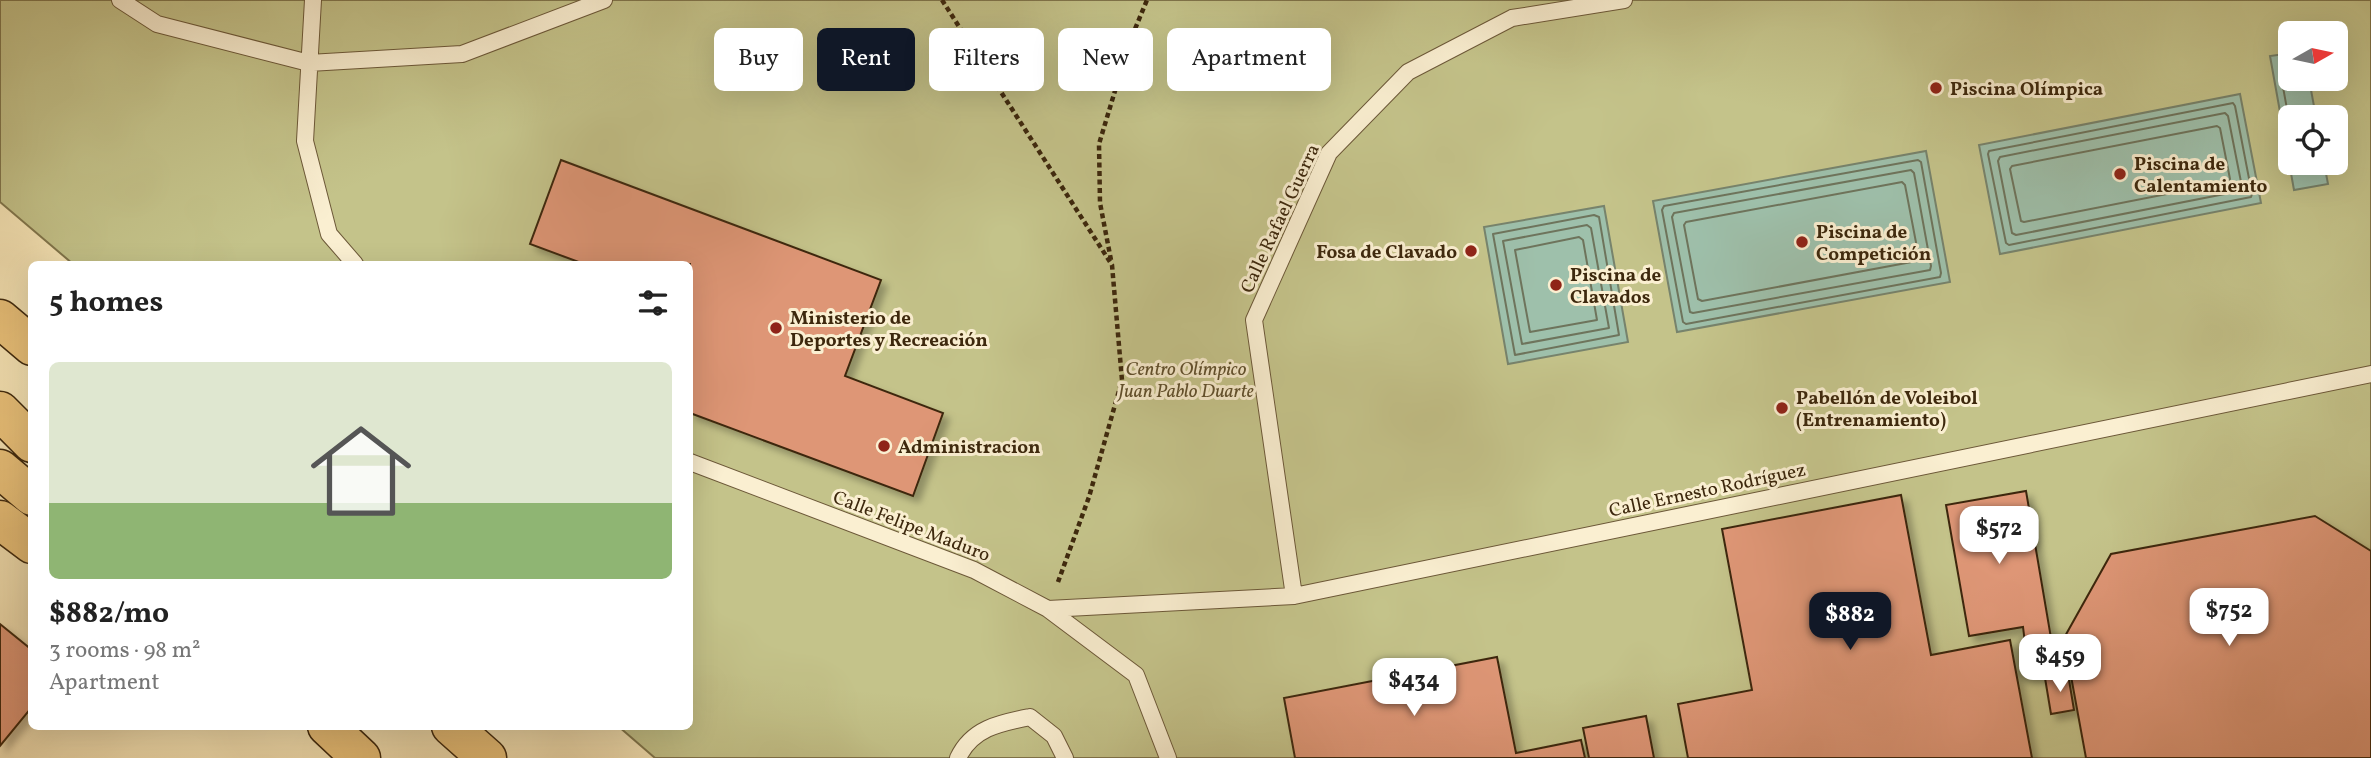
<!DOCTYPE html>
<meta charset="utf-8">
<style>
:root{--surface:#fff;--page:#f6f6f6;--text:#222;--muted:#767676;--line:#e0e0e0;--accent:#111827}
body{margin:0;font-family:Vollkorn,serif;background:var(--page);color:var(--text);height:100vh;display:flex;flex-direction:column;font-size:26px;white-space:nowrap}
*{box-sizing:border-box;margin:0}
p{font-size:23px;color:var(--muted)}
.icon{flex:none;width:38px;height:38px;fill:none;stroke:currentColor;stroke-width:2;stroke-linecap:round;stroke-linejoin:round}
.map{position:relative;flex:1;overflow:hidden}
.drawer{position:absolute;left:28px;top:261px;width:665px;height:469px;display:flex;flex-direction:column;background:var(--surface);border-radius:10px;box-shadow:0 7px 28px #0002}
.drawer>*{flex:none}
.hud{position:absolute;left:714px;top:28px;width:665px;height:63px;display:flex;gap:14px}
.needle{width:46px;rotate:81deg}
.tools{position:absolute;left:2278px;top:21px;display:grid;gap:14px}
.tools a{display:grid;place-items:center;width:70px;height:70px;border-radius:10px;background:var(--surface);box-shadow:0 7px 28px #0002;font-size:35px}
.price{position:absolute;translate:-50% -60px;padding:0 16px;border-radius:14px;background:#fff;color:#222;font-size:23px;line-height:46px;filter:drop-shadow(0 2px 4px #0008)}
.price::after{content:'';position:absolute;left:50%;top:42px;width:21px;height:16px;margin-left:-10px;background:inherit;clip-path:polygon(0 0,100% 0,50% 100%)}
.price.selected{background:var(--accent);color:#fff}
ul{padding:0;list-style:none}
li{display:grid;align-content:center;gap:14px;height:371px;padding:0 21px}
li+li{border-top:2px solid var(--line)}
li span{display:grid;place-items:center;height:217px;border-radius:10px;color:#555}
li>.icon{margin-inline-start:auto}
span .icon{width:126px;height:126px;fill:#fffc;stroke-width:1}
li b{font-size:30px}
h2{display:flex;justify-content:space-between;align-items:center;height:84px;padding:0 21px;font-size:30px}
.tag{padding:0 24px;border-radius:10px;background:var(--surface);box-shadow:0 7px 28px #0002;font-size:24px;line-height:63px}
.tag.selected{background:var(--accent);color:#fff}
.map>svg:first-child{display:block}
.green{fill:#c4c38a;stroke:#80764c;stroke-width:2;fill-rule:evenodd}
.water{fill:#9ec0ab;stroke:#77836c;stroke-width:2}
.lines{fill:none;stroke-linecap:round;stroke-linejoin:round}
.shore{stroke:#6e745c;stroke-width:2}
.building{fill:#de9676;stroke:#3d280d;stroke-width:2;filter:url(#shadow)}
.lane-casing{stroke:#6c5838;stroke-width:18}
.primary-casing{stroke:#3d280d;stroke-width:41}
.highway-casing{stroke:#3d280d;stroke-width:41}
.path{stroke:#3d280d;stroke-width:4.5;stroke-dasharray:5 3.5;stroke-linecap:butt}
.lane{stroke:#faefd1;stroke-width:16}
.primary{stroke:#ecc47c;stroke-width:38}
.highway{stroke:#ecc47c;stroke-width:38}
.poi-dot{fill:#8f2418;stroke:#faefd1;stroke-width:2.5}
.labels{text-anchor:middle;stroke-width:6;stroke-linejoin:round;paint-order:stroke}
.poi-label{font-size:19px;font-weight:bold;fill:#3d280d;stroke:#faefd1;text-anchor:start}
.street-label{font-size:19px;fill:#3d280d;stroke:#faefd1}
.park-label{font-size:19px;font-style:italic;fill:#5f4f2c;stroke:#faefd1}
</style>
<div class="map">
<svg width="2371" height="758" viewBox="0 0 2371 758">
<defs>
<filter id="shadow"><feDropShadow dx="6" dy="6" stdDeviation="3.5" flood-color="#0004"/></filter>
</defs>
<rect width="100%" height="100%" fill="#f8e7b8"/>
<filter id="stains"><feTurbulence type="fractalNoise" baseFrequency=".00286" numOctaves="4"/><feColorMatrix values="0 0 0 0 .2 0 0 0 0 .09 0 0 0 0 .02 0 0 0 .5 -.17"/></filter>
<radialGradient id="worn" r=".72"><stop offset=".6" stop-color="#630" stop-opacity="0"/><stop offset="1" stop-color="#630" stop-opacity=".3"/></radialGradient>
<path class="green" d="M0,0H2371V758H655L618,726H690V264H73L0,202ZM2291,33H2336V79H2291ZM2291,117H2336V163H2291Z"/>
<path class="water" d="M2291,53V79H2309L2316,117H2291V163H2324L2328,184L2294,190L2270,56Z
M2240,94L2261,203L2000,254L1979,145Z
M1926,151L1950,282L1677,332L1653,201Z
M1604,206L1628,342L1508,364L1484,227Z"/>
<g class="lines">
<path class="shore" d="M2291,60L2281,62L2279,65L2291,131
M2233,103L2235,106L2252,194L2251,197L2009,245L2006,243L1988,154L1989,151Z
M2225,113L2228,116L2242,187L2240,191L2016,235L2012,233L1998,161L2000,157Z
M2217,126L2220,128L2230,179L2228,182L2024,222L2021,221L2010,169L2012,166Z
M1918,160L1921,162L1941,273L1940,277L1686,324L1683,322L1662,210L1664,206Z
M1911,170L1914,173L1931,266L1930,270L1693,313L1690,312L1672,217L1674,213Z
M1902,182L1905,185L1919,258L1917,261L1702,301L1698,299L1684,225L1686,222Z
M1594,215L1599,217L1619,335L1515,355L1493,234Z
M1587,225L1591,228L1609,328L1522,344L1503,241Z
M1579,237L1583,240L1597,320L1530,332L1515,250Z"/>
</g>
<path class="building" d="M561,160L881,280L845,376L943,413L913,496L690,413V264H584L530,244Z
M2026,491L2051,638L2025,643L2023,627L1969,636L1946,505Z
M1901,495L1931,655L2010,640L2032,758H1688L1678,704L1752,690L1722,529Z
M2315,516L2371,551V758H2086L2064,638L2111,554Z
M0,624L32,650V707L0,746Z
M1497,657L1516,753L1581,740L1585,758H1295L1284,698Z
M2068,674L2074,710L2051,714L2045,678Z
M1646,716L1654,758H1589L1583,728Z"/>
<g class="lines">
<g class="lane-casing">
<path id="lane" d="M120,0L157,24L309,63L462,54L604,0
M313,0L305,141L329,234L355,264
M690,462L974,570L1048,609L1136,675L1168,758
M1294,596L1254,320L1329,153L1408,72L1512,18L1624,0
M1048,609L1294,596L2371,374
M958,758C972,728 1000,723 1030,717L1054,736L1065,758"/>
</g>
<g class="primary-casing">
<path id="primary" d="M0,520L32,544"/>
</g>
<g class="highway-casing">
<path id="highway" d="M0,319L32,346
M0,411L32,443
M0,469L32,496
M327,726L361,758
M451,726L487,758"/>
</g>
<path class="path" d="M942,0L1112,265L1122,380L1089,497L1058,582
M1111,260L1100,203L1099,144L1130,41L1147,0"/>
<use href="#lane" class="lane"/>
<use href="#primary" class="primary"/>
<use href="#highway" class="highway"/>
</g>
<g class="poi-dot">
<circle cx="1936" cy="88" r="7"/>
<circle cx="2120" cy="174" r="7"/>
<circle cx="1802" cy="242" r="7"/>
<circle cx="1471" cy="251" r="7"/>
<circle cx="1556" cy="285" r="7"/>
<circle cx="776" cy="328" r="7"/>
<circle cx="1782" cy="408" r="7"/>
<circle cx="884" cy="446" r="7"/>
</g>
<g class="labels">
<g class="poi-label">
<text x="1950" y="95">Piscina Olímpica</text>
<text x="2134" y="170">Piscina de<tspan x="2134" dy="22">Calentamiento</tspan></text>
<text x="1816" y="238">Piscina de<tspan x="1816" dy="22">Competición</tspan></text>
<text x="1457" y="258" text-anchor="end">Fosa de Clavado</text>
<text x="1570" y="281">Piscina de<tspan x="1570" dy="22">Clavados</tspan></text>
<text x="790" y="324">Ministerio de<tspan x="790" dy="22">Deportes y Recreación</tspan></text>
<text x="1796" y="404">Pabellón de Voleibol<tspan x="1796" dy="22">(Entrenamiento)</tspan></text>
<text x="898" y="453">Administracion</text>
</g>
<g class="street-label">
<text transform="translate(1279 218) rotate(-65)" y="7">Calle Rafael Guerra</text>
<text transform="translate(1707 489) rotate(-12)" y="7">Calle Ernesto Rodríguez</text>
<text transform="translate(912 525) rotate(21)" y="7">Calle Felipe Maduro</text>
</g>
<g class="park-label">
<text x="1186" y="375">Centro Olímpico<tspan x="1186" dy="22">Juan Pablo Duarte</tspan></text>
</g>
</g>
<rect width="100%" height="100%" filter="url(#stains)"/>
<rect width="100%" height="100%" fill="url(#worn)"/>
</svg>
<div class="tools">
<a><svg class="needle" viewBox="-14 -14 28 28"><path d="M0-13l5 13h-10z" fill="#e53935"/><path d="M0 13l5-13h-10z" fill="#767676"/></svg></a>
<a><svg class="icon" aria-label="locate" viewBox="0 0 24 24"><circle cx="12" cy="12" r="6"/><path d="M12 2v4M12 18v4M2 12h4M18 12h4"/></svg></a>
</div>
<b class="price" style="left:1999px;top:566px">$572</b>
<b class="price" style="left:2229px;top:648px">$752</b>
<b class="price selected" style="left:1850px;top:652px">$882</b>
<b class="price" style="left:2060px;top:694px">$459</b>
<b class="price" style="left:1414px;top:718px">$434</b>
<div class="hud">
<a class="tag">Buy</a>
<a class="tag selected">Rent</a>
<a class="tag">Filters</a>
<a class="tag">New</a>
<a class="tag">Apartment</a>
</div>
<section class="drawer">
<h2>5 homes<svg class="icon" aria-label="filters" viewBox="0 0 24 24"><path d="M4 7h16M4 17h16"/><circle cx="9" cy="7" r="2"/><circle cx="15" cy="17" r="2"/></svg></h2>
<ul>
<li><span style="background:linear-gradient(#dfe7d0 65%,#8fb573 0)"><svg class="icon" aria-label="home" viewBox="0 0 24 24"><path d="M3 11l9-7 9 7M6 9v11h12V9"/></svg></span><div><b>$882/mo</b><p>3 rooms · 98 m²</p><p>Apartment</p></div></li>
</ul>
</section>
</div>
